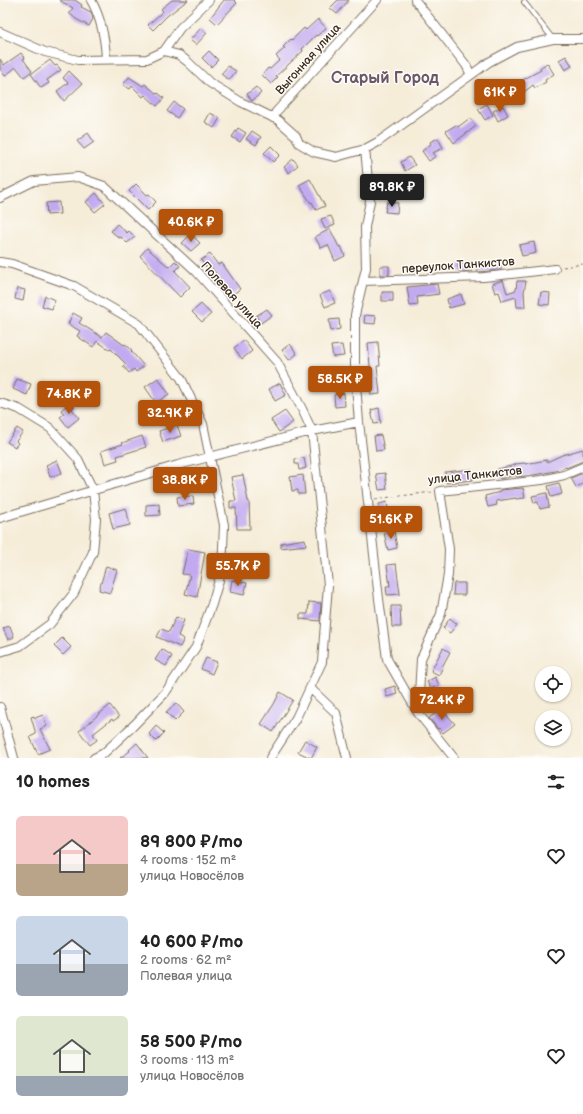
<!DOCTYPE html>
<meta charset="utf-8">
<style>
:root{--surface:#fff;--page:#f6f6f6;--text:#222;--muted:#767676;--accent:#b45309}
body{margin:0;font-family:"Balsamiq Sans",sans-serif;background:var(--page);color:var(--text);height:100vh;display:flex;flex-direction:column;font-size:15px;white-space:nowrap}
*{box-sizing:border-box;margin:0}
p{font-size:13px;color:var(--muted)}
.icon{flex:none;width:22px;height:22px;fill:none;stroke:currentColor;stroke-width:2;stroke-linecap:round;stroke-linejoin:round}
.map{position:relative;height:758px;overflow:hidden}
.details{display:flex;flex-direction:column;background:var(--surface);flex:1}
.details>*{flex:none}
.fabs{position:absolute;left:535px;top:666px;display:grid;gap:8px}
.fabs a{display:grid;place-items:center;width:36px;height:36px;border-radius:50%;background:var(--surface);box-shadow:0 1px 3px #0004;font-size:20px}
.price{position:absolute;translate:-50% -34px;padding:0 9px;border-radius:4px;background:var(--accent);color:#fff;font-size:13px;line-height:26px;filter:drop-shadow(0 1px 2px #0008)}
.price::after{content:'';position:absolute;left:50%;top:24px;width:12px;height:9px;margin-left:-6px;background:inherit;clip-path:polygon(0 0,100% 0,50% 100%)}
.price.active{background:#222;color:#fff}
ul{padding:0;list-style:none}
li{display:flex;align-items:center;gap:12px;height:100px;padding:0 16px}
li span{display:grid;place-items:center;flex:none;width:112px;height:80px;border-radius:6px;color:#555}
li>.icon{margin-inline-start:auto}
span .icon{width:48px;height:48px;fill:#fffc;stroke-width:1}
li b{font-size:17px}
h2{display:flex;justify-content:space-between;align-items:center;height:48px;padding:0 16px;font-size:17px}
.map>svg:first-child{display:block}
.building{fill:#c2aaf0}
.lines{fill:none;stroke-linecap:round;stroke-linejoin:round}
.service-casing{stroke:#7c6e5f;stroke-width:6}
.minor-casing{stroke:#7c6e5f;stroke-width:10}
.path{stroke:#7c6e5f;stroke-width:1;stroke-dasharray:3 3;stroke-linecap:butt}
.service{stroke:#fff;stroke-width:4}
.minor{stroke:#fff;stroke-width:8}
.labels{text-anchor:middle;stroke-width:3;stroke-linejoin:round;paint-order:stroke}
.street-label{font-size:12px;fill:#3b2a1e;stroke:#fdfcf7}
.district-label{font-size:16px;font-weight:bold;fill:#6a5768;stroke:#fdfcf7}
</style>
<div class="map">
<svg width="583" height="758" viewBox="0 0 583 758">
<rect width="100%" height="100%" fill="#fdfcf7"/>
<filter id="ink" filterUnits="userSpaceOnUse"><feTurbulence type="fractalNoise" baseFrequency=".025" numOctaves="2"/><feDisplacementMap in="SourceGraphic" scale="8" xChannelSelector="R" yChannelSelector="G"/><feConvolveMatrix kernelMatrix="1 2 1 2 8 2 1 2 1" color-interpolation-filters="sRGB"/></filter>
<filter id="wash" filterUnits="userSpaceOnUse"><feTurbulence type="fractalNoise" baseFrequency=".012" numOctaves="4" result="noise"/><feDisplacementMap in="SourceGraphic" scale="16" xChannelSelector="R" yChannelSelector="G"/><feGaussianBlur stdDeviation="0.9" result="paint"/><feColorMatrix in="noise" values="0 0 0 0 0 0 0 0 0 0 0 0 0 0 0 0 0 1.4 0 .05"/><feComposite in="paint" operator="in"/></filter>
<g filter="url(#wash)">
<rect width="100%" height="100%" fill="#f6edd9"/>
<g id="blocks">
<path class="building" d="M59,0H75L82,5L81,7L91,12L93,19L89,26L76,19L69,13L73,8Z
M172,0H188L167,16L153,30L148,25L163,11L161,9Z
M224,0H234L237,3L217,24L210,18Z
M338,0H349L337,14L330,8Z
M318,19L326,28L317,36L316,35L302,49L303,51L276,76L278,77L271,84L262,75L268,68L270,69L280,60L276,56L285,48L283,47L291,39L292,40L304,28L306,30Z
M201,28L207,33L196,45L190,40Z
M209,51L218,60L211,67L202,58Z
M21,53L25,58L23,59L32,71L24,77L16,67L5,76L0,69V59L4,65Z
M566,56L572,66L565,70L559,60Z
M50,60L55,66L57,65L61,70L47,80L49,83L41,88L31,74Z
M547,63L554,74L545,80L546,82L535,88L533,85L511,102L505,93L526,78L541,70L540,68Z
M228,66L236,71L229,80L221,74Z
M69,71L82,84L64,101L57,91L68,83L63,78Z
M129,77L143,86L145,84L157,94L158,93L164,98L157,106L145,95L143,97L132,86L130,89L123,85Z
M256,87L261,93L252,101L247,94Z
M174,102L183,109L177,118L167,111Z
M487,104L493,115L485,120L478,109Z
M503,106L508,115L498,121L493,111Z
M210,113L220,118L214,128L205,122Z
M470,118L476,126L454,143L446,131L456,125L458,127Z
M238,128L246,133L240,142L232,137Z
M252,131L261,137L256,145L246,139Z
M88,133L94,142L84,149L77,141Z
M438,138L443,148L433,153L436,156L429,161L422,151L431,144L430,142Z
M271,146L280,155L273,162L264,153Z
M409,157L415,165L405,171L401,162Z
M293,159L298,165L289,173L284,167Z
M310,179L325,206L316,210L312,202L311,203L299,185Z
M136,184L147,195L149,194L156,202L148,210L129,191Z
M96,193L105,204L95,212L86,202Z
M59,202L60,214L47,215L46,203Z
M387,202L398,203L397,213L385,212Z
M167,213L177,224L170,231L159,220Z
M331,216L335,225L325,229L321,219Z
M117,224L127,233L129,231L135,237L127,243L121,237L119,238L111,231Z
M330,229L339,247L341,246L345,256L335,261L328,245L321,248L315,237Z
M191,234L200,243L191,251L182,243Z
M534,242L536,253L522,256L519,245Z
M147,248L169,267L175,261L180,266L175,271L190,287L180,297L140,256Z
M210,254L218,265L222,263L240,289L232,295L209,264L206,267L201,260Z
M470,262L472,271L460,272L458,265Z
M488,262L501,265V270L478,272L476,265Z
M380,266H389V275H380Z
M503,280L507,293L516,290L517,281H526L524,292L525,307H517L516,297L502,301L499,292L495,293L492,284Z
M437,284L439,294L417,297L418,305L410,306L407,287Z
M17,288L25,290L23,301L15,299Z
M330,291L335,303L325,307L320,295Z
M382,292H393V301H382Z
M541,292L550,293L549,305L539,304Z
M461,294L464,304L449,308L447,299Z
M45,296L55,300L52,309L42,306Z
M201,304L211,314L202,322L192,312Z
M267,309L272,315L261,323L256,316Z
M73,313L82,318L79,323L102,337L106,332L124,345L125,344L132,350L131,351L144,366L136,372L134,369L129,373L123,366L126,364L111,349L110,350L97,341L93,347L77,336L80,331L68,324Z
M365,315L376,316L375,324L364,323Z
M339,319L340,329L331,331L329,320Z
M244,340L252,351L242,359L234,348Z
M378,342L380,366H377L380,394L371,395L369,377H371L368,343Z
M290,344L297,354L289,360L282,350Z
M342,345L344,356L333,357L331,346Z
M331,371L332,381L324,382L325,388L319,389L316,373Z
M158,378L169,394L156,403L145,387Z
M17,379L31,384L27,395L13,389Z
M280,383L286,395L275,401L269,389Z
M344,393L345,406L335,407L334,395Z
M71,402L74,407L72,409L79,418L68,427L60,417L64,414L61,410Z
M379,408L381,423L374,424L371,410Z
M285,411L293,422L279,432L271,420Z
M177,425L181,436L163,442L159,431Z
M17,428L23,432L16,441L18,443L15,447L7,442Z
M381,435L384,450L376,451L374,436Z
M142,436L146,447L117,456L118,460L105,464L101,451L123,444L122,443Z
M583,449V461L566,468V467L555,471L534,475L517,477L516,475L500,479L498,469L515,465V464L525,463V464L547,460V462L562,455Z
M304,458L306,468L299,470L298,464H295V459Z
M57,460L62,473L50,477L46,465Z
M472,469L473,480L446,483L445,472Z
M385,473L387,489L379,490L376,474Z
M583,473V484L576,487L571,478Z
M243,475L248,501H249L250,529H237L236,508H230V501H236L231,477Z
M303,475L305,494H298V490L292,491L290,477Z
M559,483L562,494L551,497L548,486Z
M523,488L525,498L516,499V498L496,501L497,505L488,507L485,496L500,492V490Z
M547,493L549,507L540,509L538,502L534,503L532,496Z
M193,496L194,504L178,506L177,497Z
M387,502L389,515L380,516L379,504Z
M159,504L160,515L146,516V505Z
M126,508L130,525L113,529L109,513Z
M394,531L397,548L388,550L384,533Z
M305,539L306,545L281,548V543Z
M188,549L205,552L197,597L185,594L190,575L182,574Z
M396,564L400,594L387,595L386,586H390L387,565Z
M106,566L117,570L110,593L99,590Z
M232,580L247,583L244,595L230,592Z
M454,583H465V595H453Z
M309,602L321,603L320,621L300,619V614H308Z
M391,606H400L401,627H392Z
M176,617L184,620L178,636L184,639L180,647L157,637L161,629L169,632Z
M450,618L457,624L450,633L443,628Z
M10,626L14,637L8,640L3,628Z
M62,638L71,647L63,655L54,646Z
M443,648L450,652L442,667H443L439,675L431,671Z
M162,649L172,656L166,666L155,660Z
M206,658L217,662L212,674L201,669Z
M435,677L439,685L431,689L427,682Z
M395,686L397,694L387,697L385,689Z
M280,692L293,700L273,732L261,724L274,704Z
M176,703L184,712L175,721L166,712Z
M110,705L119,717L113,721L112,719L93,734L97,740L90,745L79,731Z
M442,709L455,724L443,733L439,728L438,729L429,718Z
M43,715L47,726L40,729L50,749L38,754L30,737L36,734L31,717L34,716L35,718Z
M156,726L164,733L156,741L149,734Z
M305,740L317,747L311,758L298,752Z
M137,743L148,758H120L130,751L129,750Z"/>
</g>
</g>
<g filter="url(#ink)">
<use href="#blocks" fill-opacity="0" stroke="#7c6e5f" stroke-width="1"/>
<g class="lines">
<g class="service-casing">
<path id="service" d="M524,2L553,39"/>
</g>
<g class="minor-casing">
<path id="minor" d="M91,0C101,18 105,38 106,58
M415,0L466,65L471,75
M0,32L45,52L78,60L147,59L164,51L179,55L188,62L210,83L241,102L278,120L296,136L299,143L314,152L336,157L365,149L378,142L489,62L517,47L553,39H583
M164,51L180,28L209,0
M273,118L276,112L377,0
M365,149L370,201L365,227L366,268L355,315V373L359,422L379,599L387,659L418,713
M0,198L34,181L78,177L104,186L196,271L277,362L302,409L312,431L328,585L322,662L296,718L270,758
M0,262L12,264L74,286L139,324L181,378L203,424L224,525L222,570L212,604L196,647L165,693L134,725L104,753L94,758
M363,281L484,277L555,269
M0,403L19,409L50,428L78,459L93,490L96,519L93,552L74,593L50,624L20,646L0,652
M0,518L178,465L312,431L359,422
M310,688L336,713L347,758
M0,707L14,758
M454,758L418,713L421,659L441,614L448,575L449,549L440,491L542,480L564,475L583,467"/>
</g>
<path class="path" d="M563,267L583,264
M375,499L433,492"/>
<use href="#service" class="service"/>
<use href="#minor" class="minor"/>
</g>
</g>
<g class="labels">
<g class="street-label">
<text transform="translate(308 59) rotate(-48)" y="4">Выгонная улица</text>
<text transform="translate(458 265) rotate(-4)" y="4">переулок Танкистов</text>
<text transform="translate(232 295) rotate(48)" y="4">Полевая улица</text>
<text transform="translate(475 475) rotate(-6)" y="4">улица Танкистов</text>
</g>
<g class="district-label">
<text x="385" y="83">Старый Город</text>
</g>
</g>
</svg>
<div class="fabs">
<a><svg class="icon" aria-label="locate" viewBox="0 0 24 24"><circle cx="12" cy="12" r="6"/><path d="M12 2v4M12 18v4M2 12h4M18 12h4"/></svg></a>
<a><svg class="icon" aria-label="layers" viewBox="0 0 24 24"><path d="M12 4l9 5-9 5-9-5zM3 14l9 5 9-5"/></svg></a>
</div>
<b class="price" style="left:500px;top:113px">61K ₽</b>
<b class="price active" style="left:392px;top:208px">89.8K ₽</b>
<b class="price" style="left:191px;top:243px">40.6K ₽</b>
<b class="price" style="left:340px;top:400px">58.5K ₽</b>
<b class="price" style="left:69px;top:415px">74.8K ₽</b>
<b class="price" style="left:170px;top:434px">32.9K ₽</b>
<b class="price" style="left:185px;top:501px">38.8K ₽</b>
<b class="price" style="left:391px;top:540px">51.6K ₽</b>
<b class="price" style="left:238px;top:587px">55.7K ₽</b>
<b class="price" style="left:442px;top:721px">72.4K ₽</b>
</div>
<section class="details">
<h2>10 homes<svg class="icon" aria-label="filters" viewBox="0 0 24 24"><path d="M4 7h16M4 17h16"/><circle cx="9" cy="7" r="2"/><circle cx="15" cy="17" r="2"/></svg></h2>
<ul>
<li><span style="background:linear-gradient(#f6c9c9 60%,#b9a48a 0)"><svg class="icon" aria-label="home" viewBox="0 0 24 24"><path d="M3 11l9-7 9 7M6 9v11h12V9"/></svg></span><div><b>89 800 ₽/mo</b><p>4 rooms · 152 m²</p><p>улица Новосёлов</p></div><svg class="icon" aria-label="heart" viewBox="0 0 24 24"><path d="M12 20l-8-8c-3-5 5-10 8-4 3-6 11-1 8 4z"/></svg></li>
<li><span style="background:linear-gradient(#c9d6e8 60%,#9aa5b1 0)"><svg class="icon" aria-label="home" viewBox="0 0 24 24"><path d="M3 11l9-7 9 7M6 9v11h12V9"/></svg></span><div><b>40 600 ₽/mo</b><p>2 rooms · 62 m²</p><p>Полевая улица</p></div><svg class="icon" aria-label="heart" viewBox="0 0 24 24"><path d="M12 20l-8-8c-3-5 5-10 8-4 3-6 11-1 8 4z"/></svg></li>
<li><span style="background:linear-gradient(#dfe7d0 75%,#9aa5b1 0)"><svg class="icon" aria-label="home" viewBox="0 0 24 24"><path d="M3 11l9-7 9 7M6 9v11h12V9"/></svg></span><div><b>58 500 ₽/mo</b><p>3 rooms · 113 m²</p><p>улица Новосёлов</p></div><svg class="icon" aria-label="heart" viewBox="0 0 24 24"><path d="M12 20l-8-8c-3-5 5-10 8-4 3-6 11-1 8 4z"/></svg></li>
</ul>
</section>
